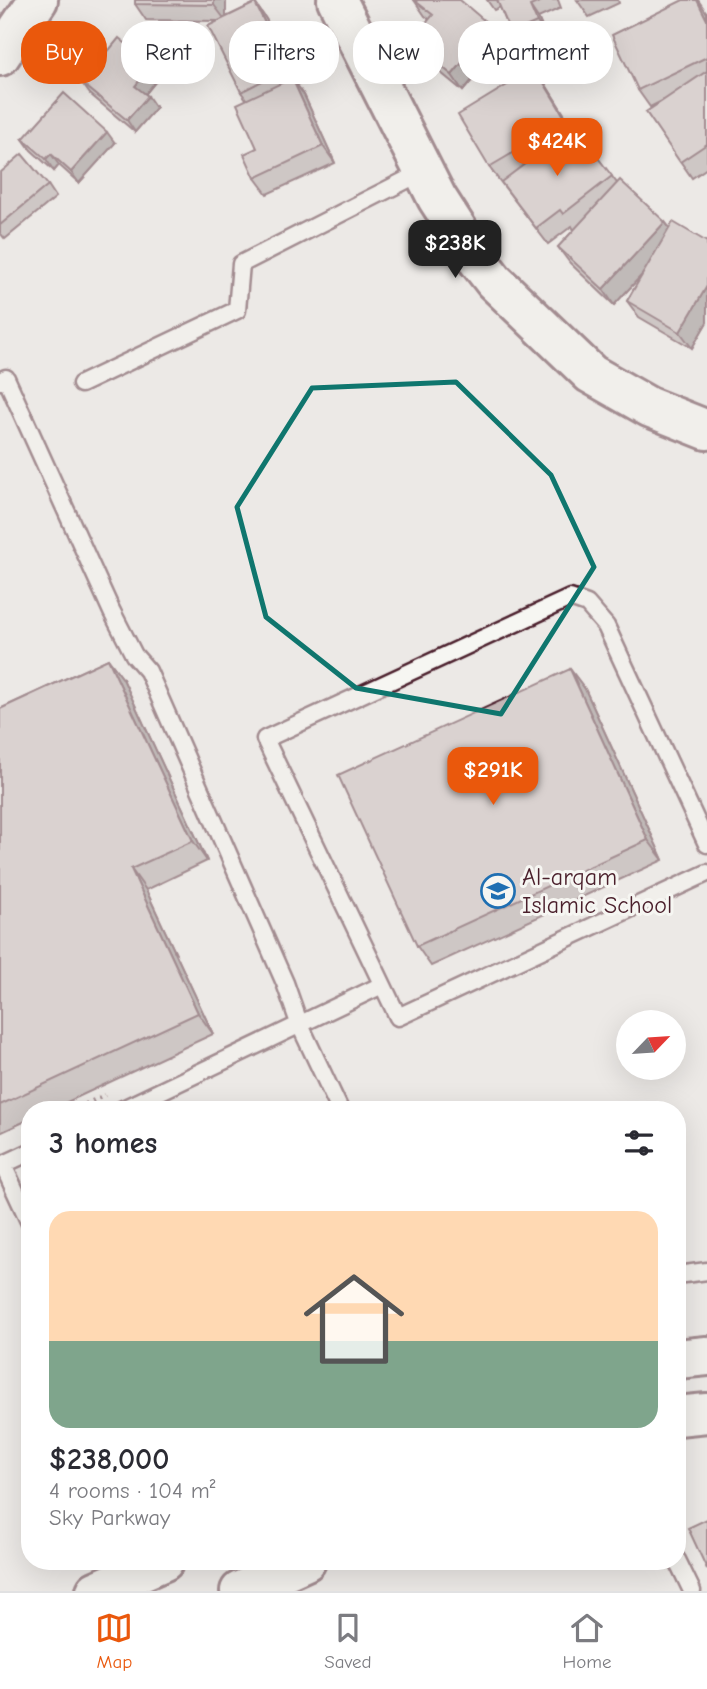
<!DOCTYPE html>
<meta charset="utf-8">
<style>
:root{--surface:#fff;--page:#f7f7f7;--text:#2b2b33;--muted:#7c7c81;--line:#e1e1e2;--accent:#ea580c}
body{margin:0;font-family:"Comic Neue",sans-serif;background:var(--page);color:var(--text);height:100vh;display:flex;flex-direction:column;font-size:26px;white-space:nowrap}
*{box-sizing:border-box;margin:0}
p{font-size:23px;color:var(--muted)}
.icon{flex:none;width:38px;height:38px;fill:none;stroke:currentColor;stroke-width:2;stroke-linecap:round;stroke-linejoin:round}
.map{position:relative;flex:1;overflow:hidden}
.drawer{position:absolute;left:21px;top:1101px;width:665px;height:469px;display:flex;flex-direction:column;background:var(--surface);border-radius:28px;box-shadow:0 7px 28px #0002}
.drawer>*{flex:none}
.guide{position:absolute;left:21px;top:21px;width:665px;height:63px;display:flex;gap:14px}
.needle{width:46px;rotate:65deg}
.tools{position:absolute;left:616px;top:1010px;display:grid;gap:14px}
.tools a{display:grid;place-items:center;width:70px;height:70px;border-radius:50%;background:var(--surface);box-shadow:0 7px 28px #0002;font-size:35px}
.price{position:absolute;translate:-50% -60px;padding:0 16px;border-radius:14px;background:var(--accent);color:#fff;font-size:23px;line-height:46px;filter:drop-shadow(0 2px 4px #0008)}
.price::after{content:'';position:absolute;left:50%;top:42px;width:21px;height:16px;margin-left:-10px;background:inherit;clip-path:polygon(0 0,100% 0,50% 100%)}
.price.on{background:#222;color:#fff}
ul{padding:0;list-style:none}
li{display:grid;align-content:center;gap:14px;height:371px;padding:0 28px}
li span{display:grid;place-items:center;height:217px;border-radius:21px;color:#555}
li>.icon{margin-inline-start:auto}
span .icon{width:126px;height:126px;fill:#fffc;stroke-width:1}
li b{font-size:30px}
h2{display:flex;justify-content:space-between;align-items:center;height:84px;padding:0 28px;font-size:30px}
.pill{padding:0 24px;border-radius:28px;background:var(--surface);box-shadow:0 7px 28px #0002;font-size:24px;line-height:63px}
.pill.on{background:var(--accent);color:#fff}
.tab-bar{display:flex;justify-content:space-around;align-items:center;height:98px;border-top:2px solid var(--line);background:var(--surface);font-size:19px;color:var(--muted)}
.tab-bar a{display:grid;justify-items:center;gap:4px}
.tab-bar .on{color:var(--accent)}
.map>svg:first-child{display:block}
.lines{fill:none;stroke-linecap:round;stroke-linejoin:round}
.lane-casing{stroke:#4a1f2b;stroke-width:21}
.secondary-casing{stroke:#4a1f2b;stroke-width:44}
.path{stroke:#4a1f2b;stroke-width:4.5;stroke-dasharray:2 5;stroke-linecap:butt}
.lane{stroke:#f6f6f2;stroke-width:16}
.secondary{stroke:#f6f6f2;stroke-width:38}
.wall{fill:#a99d9d;stroke:#4a1f2b;stroke-width:2}
.shaded-wall{fill:#898080;stroke:#4a1f2b;stroke-width:2}
.building{fill:#c4b7b7;stroke:#4a1f2b;stroke-width:2}
.marked{fill:none;stroke:#0f766e;stroke-width:5;stroke-linejoin:round}
.labels{text-anchor:middle;stroke-width:6;stroke-linejoin:round;paint-order:stroke}
.poi-label{font-size:24px;fill:#4a1f2b;stroke:#f6f6f2;text-anchor:start}
</style>
<div class="map">
<svg width="707" height="1591" viewBox="0 0 707 1591">
<rect width="100%" height="100%" fill="#ece9e6"/>
<filter id="ink" filterUnits="userSpaceOnUse"><feTurbulence type="fractalNoise" baseFrequency=".0143" numOctaves="2"/><feDisplacementMap in="SourceGraphic" scale="14" xChannelSelector="R" yChannelSelector="G"/><feConvolveMatrix kernelMatrix="1 2 1 2 8 2 1 2 1" color-interpolation-filters="sRGB"/></filter>
<g filter="url(#ink)">
<g class="lines">
<g class="lane-casing">
<path id="lane" d="M0,381L6,378L112,612L134,655L148,671L285,983L299,1023L340,1110
M81,384L237,310L241,264L424,171
M707,844L606,626L587,604L570,598L265,739L398,1017L707,873
M121,1110L382,985
M3,1165L30,1223
M0,1166L30,1152
M677,1275L707,1271
M677,1560L692,1591"/>
</g>
<g class="secondary-casing">
<path id="secondary" d="M337,0L437,198L473,254L494,281L591,374L649,407L707,430
M0,56L38,0
M677,1359L707,1356
M677,1416L707,1413
M96,1591L164,1561
M240,1591L306,1561"/>
</g>
<path class="path" d="M73,1110L105,1095"/>
<use href="#lane" class="lane"/>
<use href="#secondary" class="secondary"/>
</g>
<path class="wall" d="M135,0H226V17L255,3L266,19L299,84L297,85L304,95L335,163L267,194L255,178L257,148L246,99L241,92L218,21L146,20L135,4Z
M414,0L492,27L503,43L463,91L423,58L411,41L429,19L425,16Z
M487,0H558L561,8L538,18L545,34L519,45L511,33L500,7L494,10Z
M577,0H618L619,3L589,17Z
M707,13V168L692,178L646,112L664,100L650,107L638,90Z
M160,76L145,94L156,108L135,132L90,94L82,83Z
M546,85L573,128L574,127L617,183L665,222L670,228L707,242V322L692,348L639,317L627,301L642,275L614,305L570,263L558,247L574,230L572,226L548,244L489,167Z
M23,139L115,143L79,183L59,165L54,171L31,150Z
M0,173L48,185L56,197L5,239L0,233Z
M108,659L123,679L207,861L146,890L213,1034L50,1110H30V1119L0,1133V709Z
M570,669L585,689L663,860L431,966L417,946Z"/>
<path class="shaded-wall" d="M214,0H226V21L214,5Z
M697,0H698L707,13V20Z
M255,3L266,19L299,84L287,68Z
M530,6L538,18L545,34L537,22Z
M492,27L503,43L463,91L452,75Z
M152,65L160,76L143,97L135,86Z
M535,68L546,85L578,137L567,121Z
M292,78L304,95L335,163L323,146Z
M148,96L156,108L135,132L127,120Z
M107,132L115,143L79,183L71,172Z
M51,154L59,165L54,171L46,159Z
M665,222L676,238L614,305L603,289Z
M707,286V322L692,348L680,332Z
M108,659L123,679L207,861L193,841Z
M570,669L585,689L663,860L648,840Z
M131,869L146,890L213,1034L198,1013Z"/>
<path class="building" d="M135,0H214V5L135,4Z
M414,0H460L492,27L452,75L411,41L433,15Z
M497,0H544L530,6L537,22L511,33Z
M683,0H697L707,20V57L638,90L612,35Z
M255,3L287,68L241,92L208,26Z
M119,38L152,65L135,86L148,96L127,120L82,83Z
M535,68L567,121L489,167L458,115Z
M707,71V144L680,162L646,112Z
M292,78L323,146L255,178L244,154L257,148L237,104Z
M64,93L107,132L71,172L51,154L46,159L23,139Z
M574,127L612,176L563,214L560,210L536,228L501,182Z
M22,154L48,185L0,225V173Z
M620,180L665,222L603,289L558,247Z
M673,222L707,242V286L680,332L627,301Z
M108,659L193,841L131,869L198,1013L0,1105V709Z
M570,669L648,840L417,946L338,775Z
M707,1519V1569L688,1528Z"/>
</g>
<path d="M0 0H707V1591H0ZM456,382L551,475L594,567L501,714L356,688L266,617L237,507L312,388Z" fill="#ece9e6" fill-opacity=".55" fill-rule="evenodd"/>
<path class="marked" d="M456,382L551,475L594,567L501,714L356,688L266,617L237,507L312,388Z"/>
<defs>
<g id="school-ring" transform="scale(1.75)"><circle r="9.5" fill="#f6f6f2" stroke="#1f6fb2" stroke-width="1.5"/><path d="M0-5L7-2L0 1L-7-2ZM-4 1L0 2.5L4 1V4Q0 6-4 4Z" fill="#1f6fb2"/></g>
</defs>
<g fill-rule="evenodd">
<use href="#school-ring" x="498" y="891"/>
</g>
<g class="labels">
<g class="poi-label">
<text x="522" y="885">Al-arqam<tspan x="522" dy="28">Islamic School</tspan></text>
</g>
</g>
</svg>
<div class="tools">
<a><svg class="needle" viewBox="-14 -14 28 28"><path d="M0-13l5 13h-10z" fill="#e53935"/><path d="M0 13l5-13h-10z" fill="#7c7c81"/></svg></a>
</div>
<b class="price" style="left:557px;top:178px">$424K</b>
<b class="price on" style="left:455px;top:280px">$238K</b>
<b class="price" style="left:493px;top:807px">$291K</b>
<div class="guide">
<a class="pill on">Buy</a>
<a class="pill">Rent</a>
<a class="pill">Filters</a>
<a class="pill">New</a>
<a class="pill">Apartment</a>
</div>
<section class="drawer">
<h2>3 homes<svg class="icon" aria-label="filters" viewBox="0 0 24 24"><path d="M4 7h16M4 17h16"/><circle cx="9" cy="7" r="2"/><circle cx="15" cy="17" r="2"/></svg></h2>
<ul>
<li><span style="background:linear-gradient(#ffd9b3 60%,#7fa58c 0)"><svg class="icon" aria-label="home" viewBox="0 0 24 24"><path d="M3 11l9-7 9 7M6 9v11h12V9"/></svg></span><div><b>$238,000</b><p>4 rooms · 104 m²</p><p>Sky Parkway</p></div></li>
</ul>
</section>
</div>
<nav class="tab-bar">
<a class="on"><svg class="icon" aria-label="map" viewBox="0 0 24 24"><path d="M3 6l6-2 6 2 6-2v14l-6 2-6-2-6 2zM9 4v14M15 6v14"/></svg>Map</a>
<a><svg class="icon" aria-label="saved" viewBox="0 0 24 24"><path d="M7 4h10v16l-5-4-5 4z"/></svg>Saved</a>
<a><svg class="icon" aria-label="home" viewBox="0 0 24 24"><path d="M3 11l9-7 9 7M6 9v11h12V9"/></svg>Home</a>
</nav>
